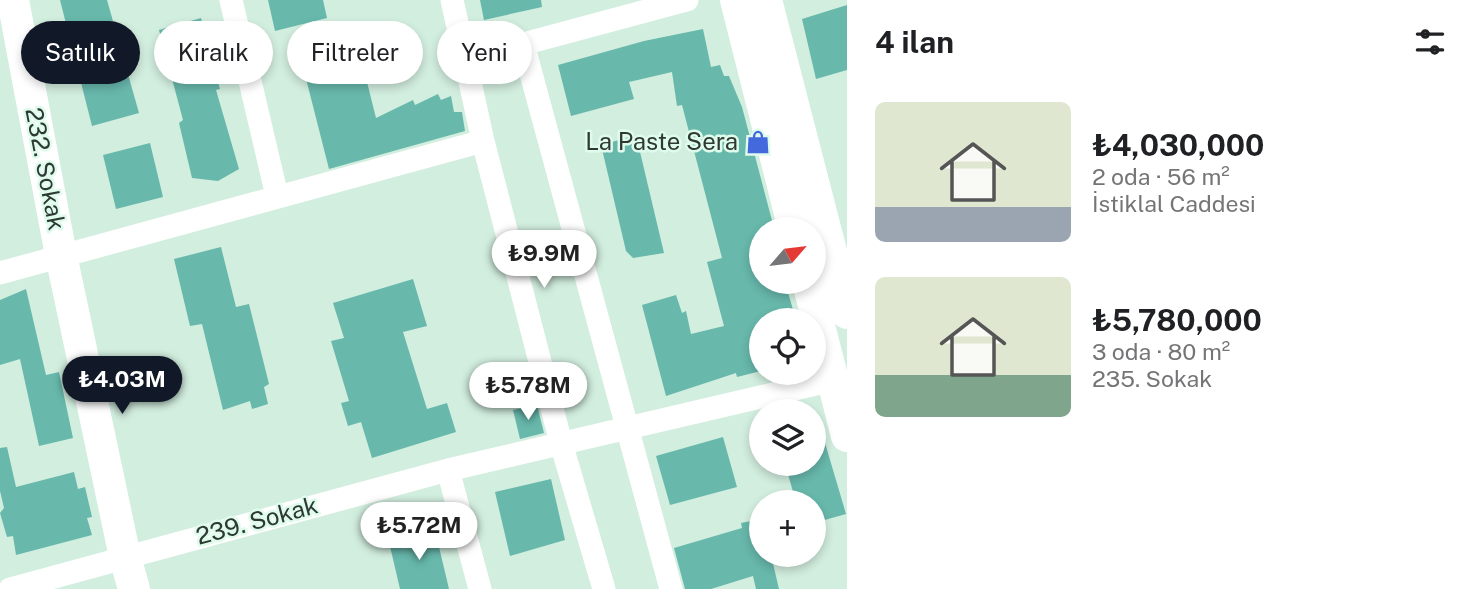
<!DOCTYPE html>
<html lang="tr">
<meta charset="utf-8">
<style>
:root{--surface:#fff;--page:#f6f6f6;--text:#202124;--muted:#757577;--accent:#111827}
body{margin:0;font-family:"Public Sans",sans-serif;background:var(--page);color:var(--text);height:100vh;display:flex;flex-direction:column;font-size:26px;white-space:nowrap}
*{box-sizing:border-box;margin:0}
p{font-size:23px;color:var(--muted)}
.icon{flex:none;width:38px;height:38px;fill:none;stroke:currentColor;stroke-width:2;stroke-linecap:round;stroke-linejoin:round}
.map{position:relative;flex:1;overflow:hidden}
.panel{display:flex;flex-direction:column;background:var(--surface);width:630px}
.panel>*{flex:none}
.banner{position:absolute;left:21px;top:21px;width:665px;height:63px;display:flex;gap:14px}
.needle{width:46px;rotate:62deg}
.buttons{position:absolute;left:749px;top:217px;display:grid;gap:14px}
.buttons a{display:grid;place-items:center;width:77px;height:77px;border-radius:50%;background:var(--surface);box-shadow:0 4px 10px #0003;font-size:35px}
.price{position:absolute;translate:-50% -60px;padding:0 16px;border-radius:24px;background:#fff;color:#222;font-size:23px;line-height:46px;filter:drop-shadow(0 2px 4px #0008)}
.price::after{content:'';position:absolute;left:50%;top:42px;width:21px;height:16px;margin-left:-10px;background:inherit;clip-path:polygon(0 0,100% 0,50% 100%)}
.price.active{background:var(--accent);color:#fff}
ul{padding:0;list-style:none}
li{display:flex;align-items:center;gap:21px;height:175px;padding:0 28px}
li span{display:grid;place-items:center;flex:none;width:196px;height:140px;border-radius:10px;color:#555}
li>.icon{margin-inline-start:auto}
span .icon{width:84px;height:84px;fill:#fffc;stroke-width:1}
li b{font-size:30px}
h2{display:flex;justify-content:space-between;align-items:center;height:84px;padding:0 28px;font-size:30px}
.tag{padding:0 24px;border-radius:32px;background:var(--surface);box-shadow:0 4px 10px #0003;font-size:24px;line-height:63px}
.tag.active{background:var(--accent);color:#fff}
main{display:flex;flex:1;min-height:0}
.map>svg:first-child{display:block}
.building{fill:#68b8ac}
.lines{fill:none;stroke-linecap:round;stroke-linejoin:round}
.street{stroke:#fff;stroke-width:23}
.secondary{stroke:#fff;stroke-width:32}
.labels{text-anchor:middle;stroke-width:5;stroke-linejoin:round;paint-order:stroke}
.poi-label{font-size:24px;fill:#2e3933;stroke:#dffbec;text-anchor:end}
.street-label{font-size:24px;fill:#2e3933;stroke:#dffbec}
</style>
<main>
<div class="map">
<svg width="847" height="589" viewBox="0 0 847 589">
<rect width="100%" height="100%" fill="#d2eedf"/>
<path class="building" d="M60,0H107L139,113L92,126Z
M268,0H323L327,18L275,31Z
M480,0H541L542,7L484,20Z
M847,5V70L816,79L802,19Z
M201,18L220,89L216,90L239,169L218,181L192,178L179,123L183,120L159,30Z
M703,29L711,67L720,65L724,76H729L742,107L774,228L761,229V282H785L796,320H761V371L737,377L736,373L666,396L642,305L676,295L682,313L686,311L691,334L724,326L707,262L722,258L682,105L677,106L672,72L629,82L634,99L571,116L558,65L644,41Z
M338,50L340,55L359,50L376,118L413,100L415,105L438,94L441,100L451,96L454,112H462L465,131L329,169L301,59Z
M636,135L664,253L633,258L626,251L602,149L612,142Z
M150,143L163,197L116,209L103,155Z
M221,247L236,307L249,304L269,384L264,387L268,404L252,409L250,401L223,410L202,324L190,326L174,259Z
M413,279L427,326L403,332L427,409L447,403L456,432L372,458L361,422L348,426L341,403L349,401L331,341L344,338L333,303Z
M26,289L46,375L59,372L73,438L39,446L20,359L0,365V300Z
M537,405L544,433L520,439L513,410Z
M818,419L846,514L814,523V502H796L785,464H814V420Z
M723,437L737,487L670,505L656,456Z
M7,447L16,487L74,472L78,489L85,487L92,517L87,518L92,535L16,555L13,536L7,537L0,513L4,508L0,491V448Z
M551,479L565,540L510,556L495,492Z
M761,519V555H771L779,589H756L753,576L711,589H685L674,548L742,528L741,523Z
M435,530L449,589H400L389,542Z"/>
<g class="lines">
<path class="street" d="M231,0L277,196
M452,0L483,141L561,443L604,589
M523,44L671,589
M466,55L523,44L687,0
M0,273L483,141
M448,470L480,589
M10,589L448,470L833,380"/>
<path class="secondary" d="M13,0L61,255L125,557L134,589
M736,0L794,229
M766,0L847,313
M808,282L847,436"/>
</g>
<defs>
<g id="shop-bare" transform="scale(1.89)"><path d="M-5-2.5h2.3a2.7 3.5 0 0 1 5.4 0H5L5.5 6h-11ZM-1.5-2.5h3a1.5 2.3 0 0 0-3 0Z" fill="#4469dc" stroke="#dffbec" stroke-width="2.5" paint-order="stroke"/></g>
</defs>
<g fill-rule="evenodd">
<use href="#shop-bare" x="758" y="142"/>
</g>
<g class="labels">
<g class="poi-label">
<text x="738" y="150">La Paste Sera</text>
</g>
<g class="street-label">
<text transform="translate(45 169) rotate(79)" y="8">232. Sokak</text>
<text transform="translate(257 521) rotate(-15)" y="8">239. Sokak</text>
</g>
</g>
</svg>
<div class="buttons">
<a><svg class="needle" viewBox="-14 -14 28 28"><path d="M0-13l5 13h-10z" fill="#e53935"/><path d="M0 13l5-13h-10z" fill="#757577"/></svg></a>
<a><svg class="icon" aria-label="locate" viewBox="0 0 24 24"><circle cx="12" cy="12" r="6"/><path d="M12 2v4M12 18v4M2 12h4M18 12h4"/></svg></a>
<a><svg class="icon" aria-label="layers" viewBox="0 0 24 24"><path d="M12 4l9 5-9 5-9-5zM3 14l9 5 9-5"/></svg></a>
<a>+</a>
</div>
<b class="price" style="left:544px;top:290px">₺9.9M</b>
<b class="price active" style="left:122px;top:416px">₺4.03M</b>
<b class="price" style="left:528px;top:422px">₺5.78M</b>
<b class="price" style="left:419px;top:562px">₺5.72M</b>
<div class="banner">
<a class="tag active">Satılık</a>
<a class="tag">Kiralık</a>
<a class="tag">Filtreler</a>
<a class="tag">Yeni</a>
</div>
</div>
<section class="panel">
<h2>4 ilan<svg class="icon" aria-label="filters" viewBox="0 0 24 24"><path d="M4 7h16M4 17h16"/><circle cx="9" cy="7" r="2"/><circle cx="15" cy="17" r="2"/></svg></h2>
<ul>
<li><span style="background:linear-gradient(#dfe7d0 75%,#9aa5b1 0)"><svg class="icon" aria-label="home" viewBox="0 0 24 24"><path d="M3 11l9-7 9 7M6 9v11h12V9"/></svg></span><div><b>₺4,030,000</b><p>2 oda · 56 m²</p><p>İstiklal Caddesi</p></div></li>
<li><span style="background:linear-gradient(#dfe7d0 70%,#7fa58c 0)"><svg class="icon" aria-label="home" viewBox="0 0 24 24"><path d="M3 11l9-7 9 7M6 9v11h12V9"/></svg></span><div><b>₺5,780,000</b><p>3 oda · 80 m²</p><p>235. Sokak</p></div></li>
</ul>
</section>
</main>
